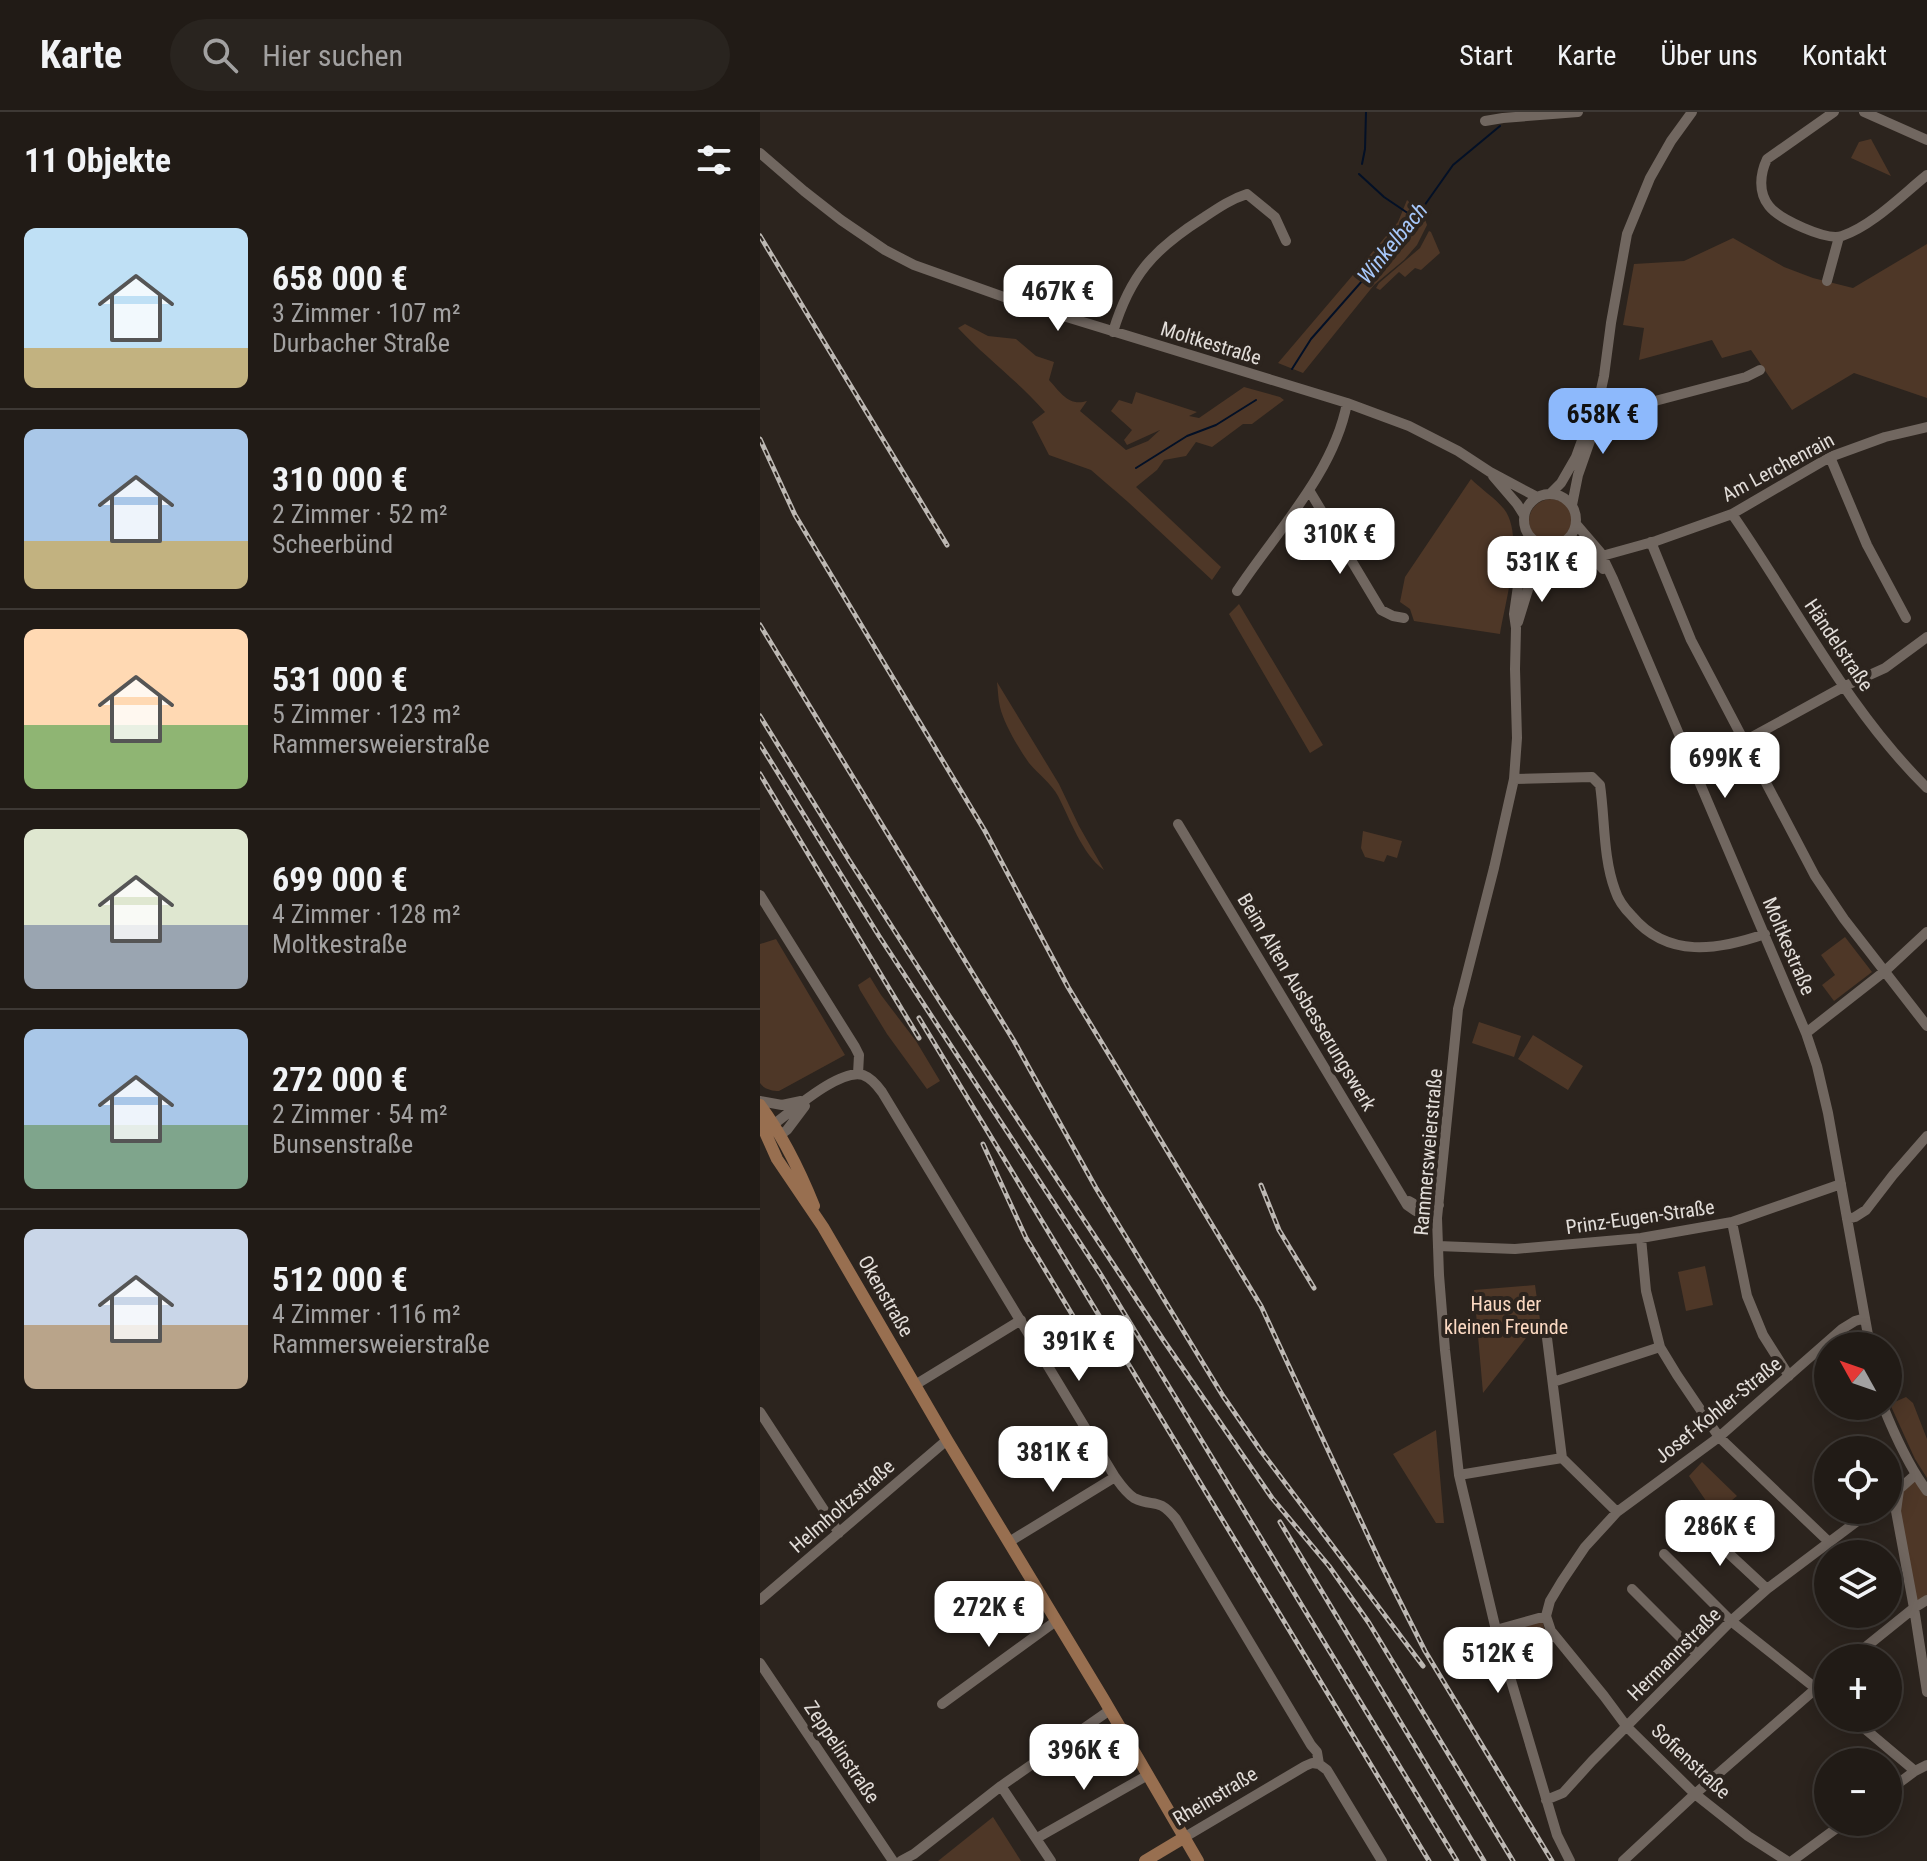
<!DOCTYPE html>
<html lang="de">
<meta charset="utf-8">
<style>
:root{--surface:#211b16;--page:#29241f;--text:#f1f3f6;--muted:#a2a1a1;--line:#3e3935;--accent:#8db9fc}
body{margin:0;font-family:"Roboto Condensed",sans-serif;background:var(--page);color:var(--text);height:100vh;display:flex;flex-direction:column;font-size:30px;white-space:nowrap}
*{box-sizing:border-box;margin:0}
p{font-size:26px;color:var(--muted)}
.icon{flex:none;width:44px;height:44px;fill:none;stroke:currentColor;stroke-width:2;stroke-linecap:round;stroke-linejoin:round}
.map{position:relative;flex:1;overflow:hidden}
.side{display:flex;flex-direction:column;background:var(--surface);width:760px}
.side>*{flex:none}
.needle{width:52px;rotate:310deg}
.controls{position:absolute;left:1054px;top:1220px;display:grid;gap:16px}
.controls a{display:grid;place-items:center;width:88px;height:88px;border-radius:50%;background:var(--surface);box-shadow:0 4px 20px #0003,0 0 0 2px var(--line);font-size:40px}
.price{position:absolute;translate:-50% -68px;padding:0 18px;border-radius:16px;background:#fff;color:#222;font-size:26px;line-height:52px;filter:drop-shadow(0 2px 4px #0008)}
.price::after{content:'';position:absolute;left:50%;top:48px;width:24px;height:18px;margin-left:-12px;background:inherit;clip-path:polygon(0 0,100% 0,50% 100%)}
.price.on{background:var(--accent);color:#111}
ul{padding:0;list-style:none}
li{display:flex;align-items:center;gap:24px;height:200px;padding:0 24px}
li+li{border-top:2px solid var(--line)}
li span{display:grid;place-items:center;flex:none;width:224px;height:160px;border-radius:12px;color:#555}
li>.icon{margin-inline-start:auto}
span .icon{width:96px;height:96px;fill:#fffc;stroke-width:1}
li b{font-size:34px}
h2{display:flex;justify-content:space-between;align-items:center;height:96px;padding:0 24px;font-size:34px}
header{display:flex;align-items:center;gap:48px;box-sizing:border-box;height:112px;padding:0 40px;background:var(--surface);border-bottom:2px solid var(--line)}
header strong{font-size:38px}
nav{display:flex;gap:44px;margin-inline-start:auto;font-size:28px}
.search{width:560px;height:72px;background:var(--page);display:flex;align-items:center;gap:20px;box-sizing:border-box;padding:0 28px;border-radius:44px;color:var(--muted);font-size:30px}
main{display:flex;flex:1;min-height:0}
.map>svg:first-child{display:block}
.green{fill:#4e3727}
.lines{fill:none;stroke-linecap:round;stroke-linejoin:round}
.stream{stroke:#031026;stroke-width:2}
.minor{stroke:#716760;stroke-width:10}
.major{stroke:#986f50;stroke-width:12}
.rail-casing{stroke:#bdb8b3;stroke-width:5}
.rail{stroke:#2c241e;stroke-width:2;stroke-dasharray:6;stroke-linecap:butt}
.labels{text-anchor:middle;stroke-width:8;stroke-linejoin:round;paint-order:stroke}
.street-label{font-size:20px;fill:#e2ddd9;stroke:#2c241e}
.park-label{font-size:20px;fill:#fbd9c2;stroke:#2c241e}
.water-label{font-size:22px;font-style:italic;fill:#a7c8fb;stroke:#2c241e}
</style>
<header>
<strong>Karte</strong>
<div class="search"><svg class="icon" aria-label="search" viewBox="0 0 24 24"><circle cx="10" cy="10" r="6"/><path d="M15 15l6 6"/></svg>Hier suchen</div>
<nav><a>Start</a><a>Karte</a><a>Über uns</a><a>Kontakt</a></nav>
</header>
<main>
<section class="side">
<h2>11 Objekte<svg class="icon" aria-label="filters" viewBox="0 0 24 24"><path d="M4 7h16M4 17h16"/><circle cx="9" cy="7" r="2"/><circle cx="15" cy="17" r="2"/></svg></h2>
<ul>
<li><span style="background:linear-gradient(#bfe0f5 75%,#c2b280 0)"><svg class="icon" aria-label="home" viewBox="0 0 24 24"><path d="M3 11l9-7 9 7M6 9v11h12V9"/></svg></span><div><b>658 000 €</b><p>3 Zimmer · 107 m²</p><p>Durbacher Straße</p></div></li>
<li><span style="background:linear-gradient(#a9c7e8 70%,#c2b280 0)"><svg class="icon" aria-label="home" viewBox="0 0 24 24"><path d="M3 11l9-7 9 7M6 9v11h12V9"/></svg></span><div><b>310 000 €</b><p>2 Zimmer · 52 m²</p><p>Scheerbünd</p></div></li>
<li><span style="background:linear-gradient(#ffd9b3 60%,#8fb573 0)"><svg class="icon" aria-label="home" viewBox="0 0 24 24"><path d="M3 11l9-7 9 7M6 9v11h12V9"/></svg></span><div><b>531 000 €</b><p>5 Zimmer · 123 m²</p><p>Rammersweierstraße</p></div></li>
<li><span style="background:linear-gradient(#dfe7d0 60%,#9aa5b1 0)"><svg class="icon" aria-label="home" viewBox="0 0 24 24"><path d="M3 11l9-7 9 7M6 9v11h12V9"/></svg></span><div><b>699 000 €</b><p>4 Zimmer · 128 m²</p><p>Moltkestraße</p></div></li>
<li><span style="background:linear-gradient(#a9c7e8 60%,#7fa58c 0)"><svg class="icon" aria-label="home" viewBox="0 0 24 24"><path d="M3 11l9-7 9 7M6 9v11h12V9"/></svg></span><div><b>272 000 €</b><p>2 Zimmer · 54 m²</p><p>Bunsenstraße</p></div></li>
<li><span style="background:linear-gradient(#c9d6e8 60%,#b9a48a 0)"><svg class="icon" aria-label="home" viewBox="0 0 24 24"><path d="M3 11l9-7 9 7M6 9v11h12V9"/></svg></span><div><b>512 000 €</b><p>4 Zimmer · 116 m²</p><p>Rammersweierstraße</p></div></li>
</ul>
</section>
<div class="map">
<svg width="1167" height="1749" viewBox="0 0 1167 1749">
<rect width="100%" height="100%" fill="#2c241e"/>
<path class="green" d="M1111,27L1131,64L1091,46L1099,30Z
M647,88L664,104L667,113L657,133L644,148L614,173L543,261L518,251L638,110Z
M669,119L671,120L680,141L661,158L655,156L645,165L639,160L620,178L616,176L619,171L660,136Z
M973,126L1024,155L1053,166L1093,176L1167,132V286L1094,261L1032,298L991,238L962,246L952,228L879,248L884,216L863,213L874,152L924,149Z
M205,212L228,224L256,227L276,244L294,250L289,268C300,280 309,295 327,289L320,299L366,338L388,329L400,318L367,333L364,328L372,318L351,299L359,288L372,292L376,280L437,300L429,304L439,306L484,275L520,285L524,288L492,312H483L452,335L436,330L426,344L404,348L397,358L376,375L461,455L452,468L368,390L331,358L289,343L272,310L285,300C258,269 226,246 198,216Z
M711,367C721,377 735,386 744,397C765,424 745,490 740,522L654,509L650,497L640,490L645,465Z
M769 409a22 22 0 1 1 44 0a22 22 0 1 1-44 0Z
M479,492L563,633L550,641L469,502Z
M237,570L299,672L319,714L344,758C322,742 310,707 298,684C291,671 278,662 269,651C259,637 244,612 240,595C238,587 238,578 237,570Z
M603,719L642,729L637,746L627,743L624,750L605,745L601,736Z
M1085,825L1112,860L1074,889L1062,873L1075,863L1061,843Z
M16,827L85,943L19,979C12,979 4,977 0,971V832Z
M110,865L121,883L156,929L180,969L167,977L127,922L100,878L98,873Z
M719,910L761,924L754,945L712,931Z
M773,923L823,954L808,978L758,947Z
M945,1154L953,1193L926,1199L918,1160Z
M775,1173L780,1208L723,1281L714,1178Z
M1146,1285L1153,1291L1167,1327V1366L1155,1347L1130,1292Z
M676,1318L684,1411H676L633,1342Z
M942,1350L977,1384L955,1402L929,1364Z
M1155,1363L1167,1379V1488L1154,1496L1143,1436L1139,1378Z
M782,1508L785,1519L746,1532L742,1520Z
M233,1705L261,1749H178Z"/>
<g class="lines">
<path class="stream" d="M602,52L605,37L606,0
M599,62L624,85L655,106
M532,257L551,227L647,118L693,53L740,14
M376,356L427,324L456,313L496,288"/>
<path class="minor" d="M1074,0L1007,47C1000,62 998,80 1009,94C1019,107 1066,129 1082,124C1112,114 1142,83 1167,63
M1104,0L1167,28
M725,9L743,6L818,0
M0,41L44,79L81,108L125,138L154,153L261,191L587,291L649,314L698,339L730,360L777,385
M1067,169L1079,125
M353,220C370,163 394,137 443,106C458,96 471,87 487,82L515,105L526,129
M837,296L857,299L986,265L1000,258
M1070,345L1107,433L1146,506
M733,364L757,392L764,403
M549,378L621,498L633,504L644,506
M791,381L801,371L816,345L829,309L837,296L844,264L851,211L867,122L890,66L911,29L932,0
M764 408a26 26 0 1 1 52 0a26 26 0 1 1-52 0Z
M812,393L818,363L838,306L836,300
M972,402C1036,494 1086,596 1167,676
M816,412L840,440L853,467L1046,921L1057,954L1068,1001L1110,1234
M769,425V436L758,474L754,502L756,516L755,557L757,626L754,667L734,756L698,897L677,1106L679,1163L685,1238L699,1363L736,1518L797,1723L810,1749
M891,430L931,528L1055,764L1084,807L1167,914
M799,433C820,435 829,441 843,457
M842,444L896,429L972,402L1070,345L1125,325L1167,315
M477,479C515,421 574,361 587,291
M758,510L774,458L789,434
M931,653L983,630L1083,575L1125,556L1167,525
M754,667L832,665L840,673C845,707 843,746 855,778C858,788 865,797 872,804C908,847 958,838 1005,822
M418,712L647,1093C656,1100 666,1106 677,1106
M0,783L95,935L99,943L98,962
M1046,921L1125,859L1167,820
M0,989L22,993L41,989
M14,1012C32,999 80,956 103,963C111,966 117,973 122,980L355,1365C360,1372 366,1381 374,1386C394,1396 397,1384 416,1407L551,1633L557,1640L559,1652
M20,1023L27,1018L45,994
M649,1089L656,1093H679
M1087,1107L1095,1105L1106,1098L1133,1063L1167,1024
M972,1110L987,1184L1003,1223L1029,1264
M881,1126L886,1179L900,1235L917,1263L959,1325L1069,1430
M678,1134L755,1137L881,1126L972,1110L1081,1072
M786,1218L802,1346
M793,1270L900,1235
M155,1273L261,1208
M1123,1294C1135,1324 1148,1353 1167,1379
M0,1300L79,1421
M699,1363L802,1346L857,1400
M1139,1378L1136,1399L1154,1496L1167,1580
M1128,1387L1155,1363
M935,1410L1007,1477
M249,1430L355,1365
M904,1442L971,1509L1068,1586
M872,1477L937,1542
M0,1488L187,1328
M736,1518L786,1504
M742,1539L794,1524
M1092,1546L1154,1496L1167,1488
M0,1551L133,1749
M182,1592L296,1509
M1092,1606L1155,1659
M241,1674L291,1749
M1128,1679L1155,1659L1167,1653
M786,1688L803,1681L832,1649L971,1509L1007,1477L1112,1398
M425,1725L545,1654L552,1651L559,1652L567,1658L622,1749
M277,1726L388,1663
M141,1749L154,1742L241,1674L350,1598
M863,1749L935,1682L1068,1566
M1027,1749L988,1724L935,1682L867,1615L844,1584L791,1519L786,1504L790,1489L802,1469L825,1435L857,1400L959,1325L1082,1217L1095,1209L1105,1206
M1032,1749L1085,1710"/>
<path class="major" d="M0,993C23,1024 40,1059 54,1094
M0,1009L17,1047L63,1115L187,1328L343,1586L438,1749
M385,1749L425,1725"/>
<g class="rail-casing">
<path id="rail" d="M0,124L187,433
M0,327L35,403L225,719L308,875L501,1194L621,1452L665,1539L792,1749
M0,513L254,929L336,1076L463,1284L501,1339L663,1554
M0,604L89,748L188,902L404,1229L512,1386L569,1454L609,1511L753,1749
M0,632L119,824L341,1163L697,1749
M0,662L159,926
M159,906L669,1749
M223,1032L266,1126L319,1214
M501,1073L519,1118L554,1176
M520,1410L724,1749"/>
</g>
<use href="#rail" class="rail"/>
</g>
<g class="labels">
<g class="street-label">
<text transform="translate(451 231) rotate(17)" y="7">Moltkestraße</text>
<text transform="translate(1018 355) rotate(-28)" y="7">Am Lerchenrain</text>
<text transform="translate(1079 533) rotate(56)" y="7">Händelstraße</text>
<text transform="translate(1029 834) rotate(67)" y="7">Moltkestraße</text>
<text transform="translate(547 890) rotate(59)" y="7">Beim Alten Ausbesserungswerk</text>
<text transform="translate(668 1040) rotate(-85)" y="7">Rammersweierstraße</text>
<text transform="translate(880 1105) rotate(-8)" y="7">Prinz-Eugen-Straße</text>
<text transform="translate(126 1184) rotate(60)" y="7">Okenstraße</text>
<text transform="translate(958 1298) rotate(-39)" y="7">Josef-Kohler-Straße</text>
<text transform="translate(82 1394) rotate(-41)" y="7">Helmholtzstraße</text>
<text transform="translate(914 1542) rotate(-45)" y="7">Hermannstraße</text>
<text transform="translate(82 1640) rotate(56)" y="7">Zeppelinstraße</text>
<text transform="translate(931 1649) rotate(43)" y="7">Sofienstraße</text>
<text transform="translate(455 1684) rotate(-31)" y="7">Rheinstraße</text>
</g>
<g class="park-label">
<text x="746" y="1199">Haus der<tspan x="746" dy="23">kleinen Freunde</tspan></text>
</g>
<g class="water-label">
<text transform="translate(632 131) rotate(-51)" y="8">Winkelbach</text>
</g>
</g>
</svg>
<div class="controls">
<a><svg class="needle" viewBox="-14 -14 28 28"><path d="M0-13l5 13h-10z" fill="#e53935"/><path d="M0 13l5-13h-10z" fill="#a2a1a1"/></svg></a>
<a><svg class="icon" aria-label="locate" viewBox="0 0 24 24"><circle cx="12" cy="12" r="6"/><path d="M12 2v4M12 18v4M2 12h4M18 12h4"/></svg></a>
<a><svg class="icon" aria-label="layers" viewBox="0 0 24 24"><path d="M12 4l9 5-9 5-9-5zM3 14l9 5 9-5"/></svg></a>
<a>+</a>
<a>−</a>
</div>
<b class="price" style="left:298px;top:221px">467K €</b>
<b class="price on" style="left:843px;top:344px">658K €</b>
<b class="price" style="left:580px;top:464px">310K €</b>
<b class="price" style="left:782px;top:492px">531K €</b>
<b class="price" style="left:965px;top:688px">699K €</b>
<b class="price" style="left:319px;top:1271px">391K €</b>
<b class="price" style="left:293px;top:1382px">381K €</b>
<b class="price" style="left:960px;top:1456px">286K €</b>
<b class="price" style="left:229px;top:1537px">272K €</b>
<b class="price" style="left:738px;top:1583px">512K €</b>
<b class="price" style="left:324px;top:1680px">396K €</b>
</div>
</main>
